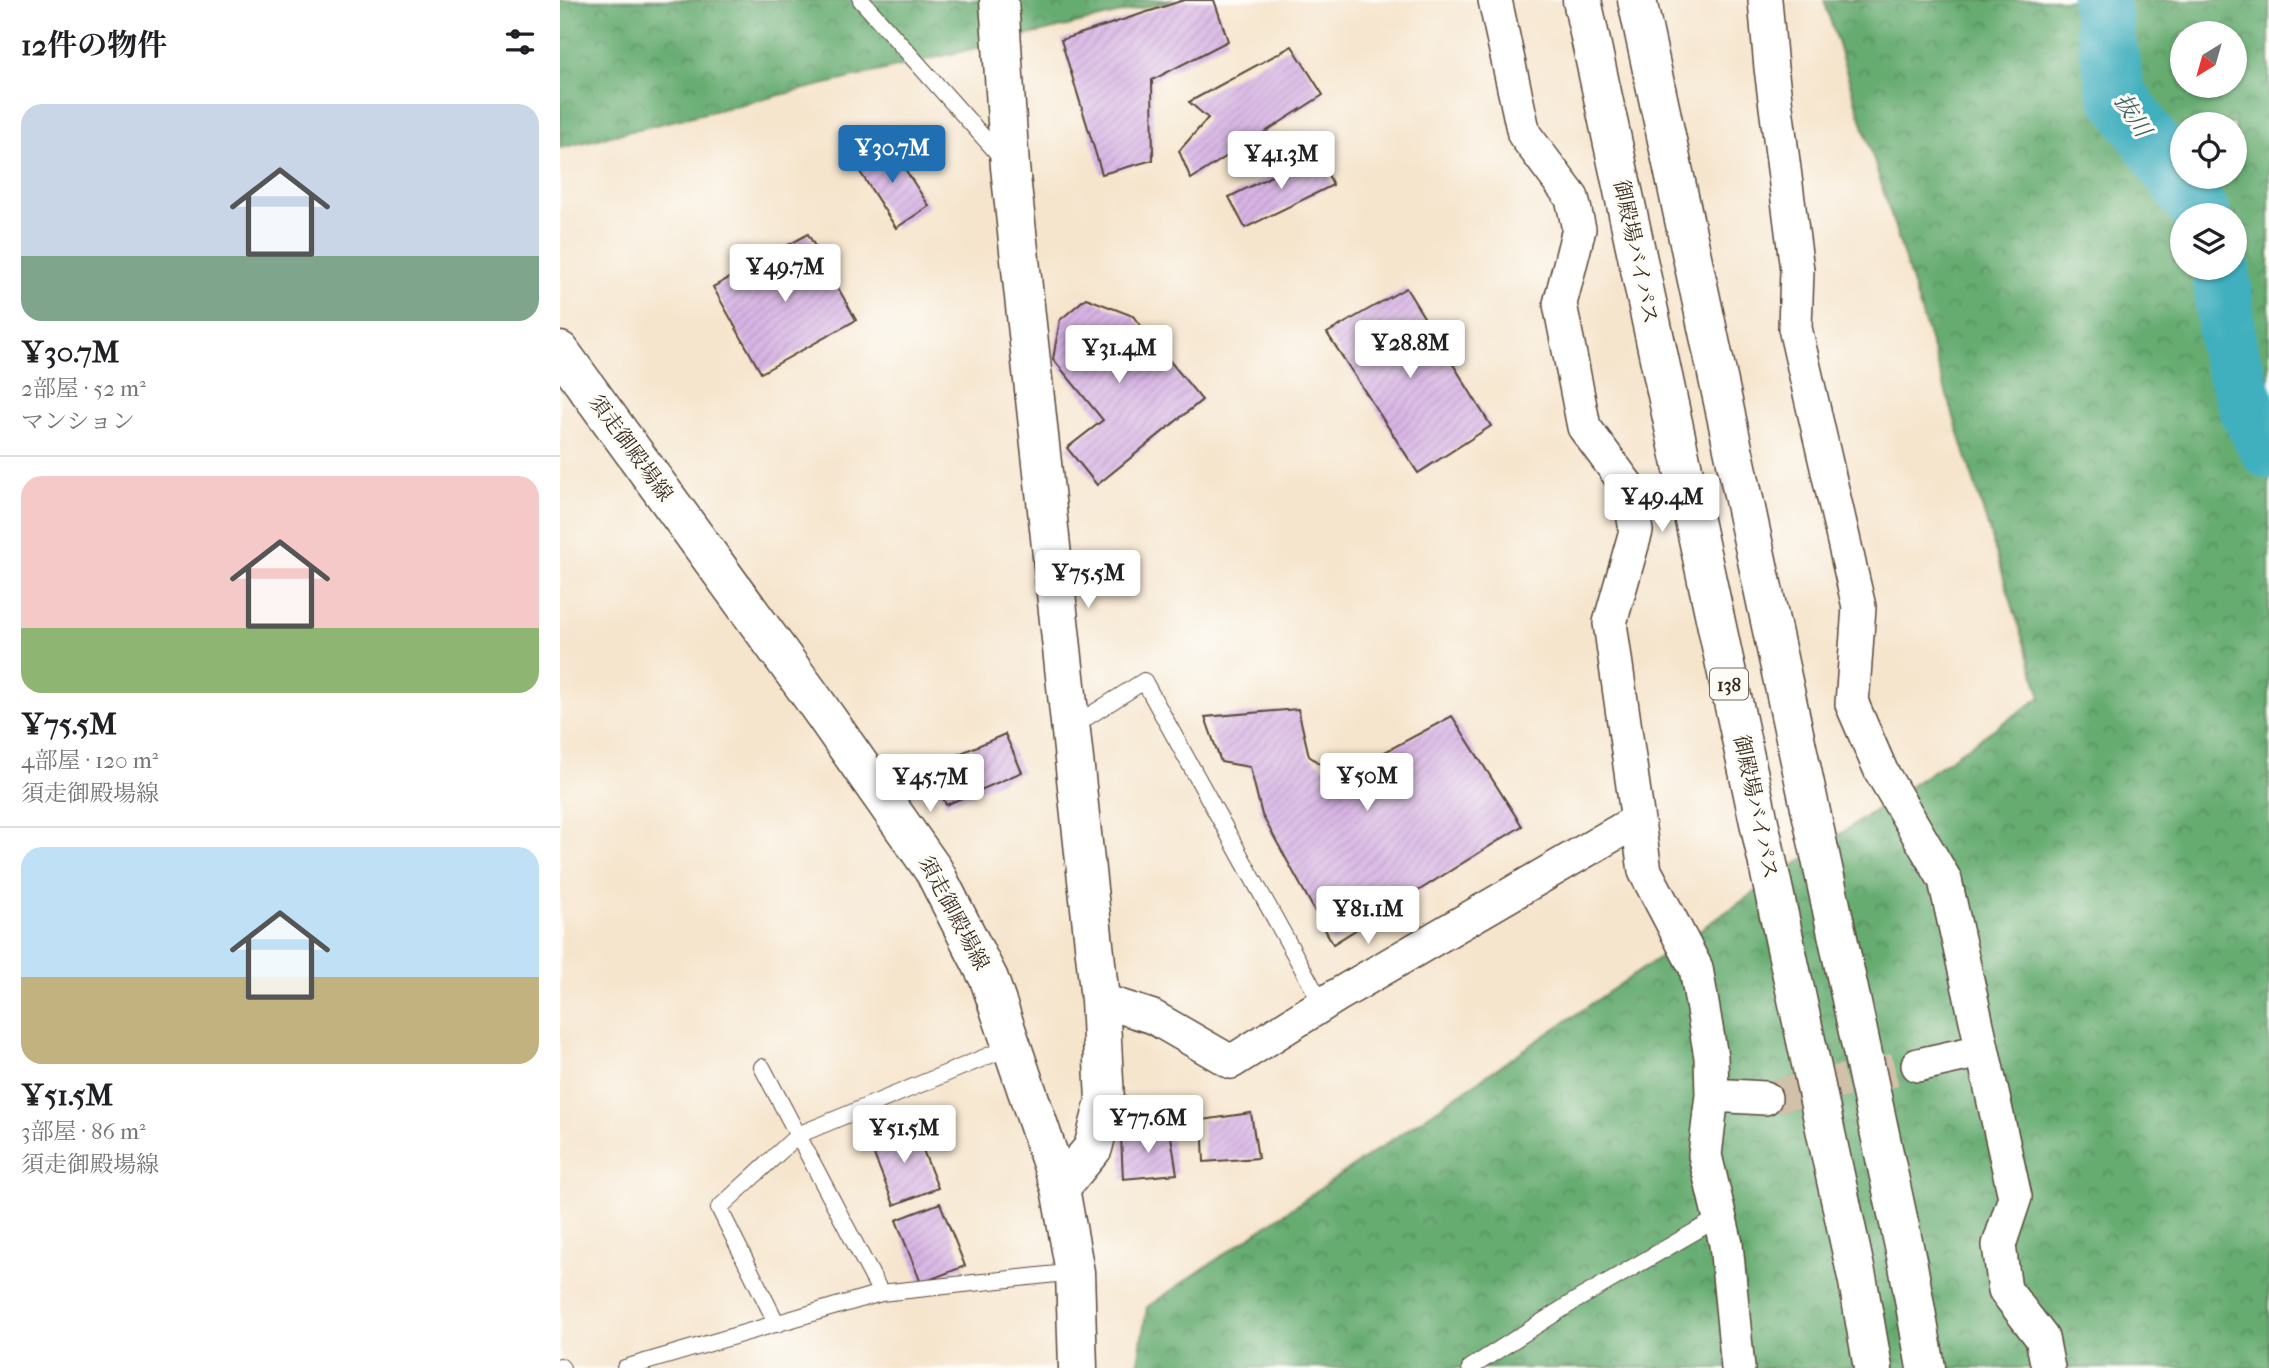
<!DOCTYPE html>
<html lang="ja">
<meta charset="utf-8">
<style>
:root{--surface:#fff;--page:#f6f6f6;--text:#202124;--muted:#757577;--line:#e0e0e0;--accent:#1f6fb2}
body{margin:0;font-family:"IM FELL French Canon","Noto Serif JP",serif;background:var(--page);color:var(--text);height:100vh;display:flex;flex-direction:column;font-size:26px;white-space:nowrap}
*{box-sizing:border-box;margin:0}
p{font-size:23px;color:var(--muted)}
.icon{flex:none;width:38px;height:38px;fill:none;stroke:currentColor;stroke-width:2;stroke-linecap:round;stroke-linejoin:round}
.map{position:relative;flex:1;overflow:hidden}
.panel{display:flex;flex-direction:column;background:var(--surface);width:560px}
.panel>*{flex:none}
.needle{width:46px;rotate:217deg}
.tools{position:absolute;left:1610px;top:21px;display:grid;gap:14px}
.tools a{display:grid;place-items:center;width:77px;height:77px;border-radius:50%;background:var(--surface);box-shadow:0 2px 5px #0004;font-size:35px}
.price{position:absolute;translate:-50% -60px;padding:0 16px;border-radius:7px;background:#fff;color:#222;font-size:23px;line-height:46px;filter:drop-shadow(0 2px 4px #0008)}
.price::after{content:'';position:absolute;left:50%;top:42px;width:21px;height:16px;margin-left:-10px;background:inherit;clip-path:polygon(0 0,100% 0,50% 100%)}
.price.selected{background:var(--accent);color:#fff}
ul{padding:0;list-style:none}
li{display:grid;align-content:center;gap:14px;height:371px;padding:0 21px}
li+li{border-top:2px solid var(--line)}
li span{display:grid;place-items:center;height:217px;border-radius:21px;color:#555}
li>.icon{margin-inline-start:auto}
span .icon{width:126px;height:126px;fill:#fffc;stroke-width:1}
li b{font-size:30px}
h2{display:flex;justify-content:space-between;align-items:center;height:84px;padding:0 21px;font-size:30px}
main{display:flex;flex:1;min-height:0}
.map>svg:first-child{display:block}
.forest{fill:url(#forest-crowns);stroke:#506b48;stroke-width:2;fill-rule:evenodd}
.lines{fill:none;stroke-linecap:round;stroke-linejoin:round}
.river{stroke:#41afbe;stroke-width:58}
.building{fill:url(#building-hatch)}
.minor-tunnel{stroke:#d1c0aa;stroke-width:33;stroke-dasharray:33 17;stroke-linecap:butt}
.service-casing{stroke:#574638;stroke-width:18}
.minor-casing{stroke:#574638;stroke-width:36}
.tertiary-casing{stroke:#574638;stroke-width:41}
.secondary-casing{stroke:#574638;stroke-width:41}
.motorway-casing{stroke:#574638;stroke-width:41}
.service{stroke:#fff;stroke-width:16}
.minor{stroke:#fff;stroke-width:33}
.tertiary{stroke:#fff;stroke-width:38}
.secondary{stroke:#fff;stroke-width:38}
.motorway{stroke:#fff;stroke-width:38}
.labels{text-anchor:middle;stroke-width:6;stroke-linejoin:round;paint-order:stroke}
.shield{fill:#fdfcf7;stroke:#75695f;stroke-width:2}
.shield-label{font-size:19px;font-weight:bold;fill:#3b2a1e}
.street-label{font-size:21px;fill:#3b2a1e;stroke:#fdfcf7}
.water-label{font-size:23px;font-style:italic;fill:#3d5f5e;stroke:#fdfcf7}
</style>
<main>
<section class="panel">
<h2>12件の物件<svg class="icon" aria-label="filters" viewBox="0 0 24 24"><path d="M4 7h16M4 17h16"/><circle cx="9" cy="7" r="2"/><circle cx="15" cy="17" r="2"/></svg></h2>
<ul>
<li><span style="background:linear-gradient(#c9d6e8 70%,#7fa58c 0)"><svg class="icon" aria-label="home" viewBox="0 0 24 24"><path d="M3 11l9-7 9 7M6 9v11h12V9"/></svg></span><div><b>¥30.7M</b><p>2部屋 · 52 m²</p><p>マンション</p></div></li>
<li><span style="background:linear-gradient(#f6c9c9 70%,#8fb573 0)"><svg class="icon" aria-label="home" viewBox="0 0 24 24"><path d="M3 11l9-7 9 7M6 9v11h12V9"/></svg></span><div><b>¥75.5M</b><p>4部屋 · 120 m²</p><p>須走御殿場線</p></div></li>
<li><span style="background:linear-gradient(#bfe0f5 60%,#c2b280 0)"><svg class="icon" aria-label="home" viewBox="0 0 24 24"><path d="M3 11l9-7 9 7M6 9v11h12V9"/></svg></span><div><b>¥51.5M</b><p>3部屋 · 86 m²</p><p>須走御殿場線</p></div></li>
</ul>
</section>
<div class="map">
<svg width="1709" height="1368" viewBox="0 0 1709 1368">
<defs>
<pattern id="forest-crowns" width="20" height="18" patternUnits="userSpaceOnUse" patternTransform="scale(1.75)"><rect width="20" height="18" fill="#66ac71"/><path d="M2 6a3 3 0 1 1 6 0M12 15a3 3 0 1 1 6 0" fill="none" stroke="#558c5c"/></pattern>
<pattern id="building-hatch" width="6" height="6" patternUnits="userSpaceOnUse" patternTransform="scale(1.75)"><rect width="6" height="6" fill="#d7b3e4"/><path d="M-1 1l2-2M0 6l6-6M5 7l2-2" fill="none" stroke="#b99ac3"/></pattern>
</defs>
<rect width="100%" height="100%" fill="#fdfcf7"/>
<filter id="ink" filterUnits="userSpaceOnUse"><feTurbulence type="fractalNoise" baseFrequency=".0143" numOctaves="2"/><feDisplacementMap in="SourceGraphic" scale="14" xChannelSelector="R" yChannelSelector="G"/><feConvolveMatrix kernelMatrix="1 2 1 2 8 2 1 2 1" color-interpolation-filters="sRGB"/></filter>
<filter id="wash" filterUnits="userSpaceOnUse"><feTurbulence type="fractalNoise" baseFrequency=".00686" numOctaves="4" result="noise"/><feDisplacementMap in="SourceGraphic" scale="28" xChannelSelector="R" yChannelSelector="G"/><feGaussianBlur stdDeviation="1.57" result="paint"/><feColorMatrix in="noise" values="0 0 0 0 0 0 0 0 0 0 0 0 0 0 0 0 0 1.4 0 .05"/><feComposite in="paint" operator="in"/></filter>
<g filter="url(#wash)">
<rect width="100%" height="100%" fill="#f6e5cd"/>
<path class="forest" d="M0,0H615L0,148Z
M1264,0H1709V1368H577L587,1307L1481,697ZM1622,33H1675V86H1622ZM1622,124H1675V177H1622ZM1622,215H1675V268H1622Z"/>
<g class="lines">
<path class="river" d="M1540,0L1556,92L1642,215
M1661,268L1668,348L1690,414L1709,450"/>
</g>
<g id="blocks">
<path class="building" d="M624,0H654L668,41L592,80L593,160L542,174L501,40Z
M732,46L763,95L631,179L619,151L648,118L629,102Z
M328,143L369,206L336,228L295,164Z
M758,153L773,185L685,228L669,197Z
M248,234L296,320L201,373L153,287Z
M846,288L931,426L858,473L767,333Z
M526,298L573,316L642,400L537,485L507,448L543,420L493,359L500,320Z
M738,709L749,756L778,777L892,716L962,826L773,944L702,815L690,767L661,762L645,717Z
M445,734L462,772L386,805L369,767Z
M691,1113L698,1158L644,1162L642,1120Z
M353,1125L378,1188L334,1205L309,1142Z
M610,1130L617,1174L563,1179L561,1136Z
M380,1203L405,1266L361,1283L336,1220Z"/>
</g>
</g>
<g filter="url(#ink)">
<use href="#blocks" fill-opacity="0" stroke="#574638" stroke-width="2"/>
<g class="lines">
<path class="minor-tunnel" d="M1205,1098L1358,1065"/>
<g class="service-casing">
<path id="service" d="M301,0L442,158
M510,728L584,681L762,1004
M202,1067L321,1293
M217,1324L159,1208L238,1135L452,1046
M0,1366L2,1368
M65,1368L321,1293L515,1272
M910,1368L1013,1302L1160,1217"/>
</g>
<g class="minor-casing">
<path id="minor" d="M935,0L964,134L1012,198L1019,229L1000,304L1024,427L1069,488L1076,531L1050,623L1085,871L1136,968L1151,1057L1152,1095L1145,1155L1166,1244L1178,1368
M1205,0L1211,68L1237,270L1235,328L1299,607L1292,704L1321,771L1385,880L1455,1197L1439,1245L1445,1290L1482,1338L1488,1368
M540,1000L593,1017L671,1062L776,996L1078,820
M1358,1065L1421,1051
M1152,1095L1205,1098"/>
</g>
<g class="tertiary-casing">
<path id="tertiary" d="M439,0L450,167L540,1000L545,1101L533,1148L500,1188"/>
</g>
<g class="secondary-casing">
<path id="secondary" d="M0,351L249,693L374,871L429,979L500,1188L515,1272L518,1368"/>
</g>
<g class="motorway-casing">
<path id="motorway" d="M1022,0L1298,1282L1313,1368
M1077,0L1348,1265L1366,1368"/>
</g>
<use href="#service" class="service"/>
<use href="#minor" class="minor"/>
<use href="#tertiary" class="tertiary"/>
<use href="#secondary" class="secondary"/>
<use href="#motorway" class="motorway"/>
</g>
</g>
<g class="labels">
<rect class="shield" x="1150" y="668.5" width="38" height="31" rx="5"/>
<g class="shield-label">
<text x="1169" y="691">138</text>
</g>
<g class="street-label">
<text transform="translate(1076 252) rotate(78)" y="7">御殿場バイパス</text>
<text transform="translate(71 448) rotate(54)" y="7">須走御殿場線</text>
<text transform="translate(1196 807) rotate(78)" y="7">御殿場バイパス</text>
<text transform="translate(394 913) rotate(62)" y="7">須走御殿場線</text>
</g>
<g class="water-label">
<text transform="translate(1573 115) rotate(57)" y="8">抜川</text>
</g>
</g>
</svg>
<div class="tools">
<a><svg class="needle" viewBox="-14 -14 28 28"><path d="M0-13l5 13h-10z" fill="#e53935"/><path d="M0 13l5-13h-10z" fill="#757577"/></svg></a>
<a><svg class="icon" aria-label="locate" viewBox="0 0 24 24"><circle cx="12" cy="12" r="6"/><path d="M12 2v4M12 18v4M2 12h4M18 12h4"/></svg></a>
<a><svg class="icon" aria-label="layers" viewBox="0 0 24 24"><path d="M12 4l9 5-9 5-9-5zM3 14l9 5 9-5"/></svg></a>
</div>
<b class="price selected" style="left:332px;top:185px">¥30.7M</b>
<b class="price" style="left:721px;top:191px">¥41.3M</b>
<b class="price" style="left:225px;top:304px">¥49.7M</b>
<b class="price" style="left:850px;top:380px">¥28.8M</b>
<b class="price" style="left:559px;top:385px">¥31.4M</b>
<b class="price" style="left:1102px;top:534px">¥49.4M</b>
<b class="price" style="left:528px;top:610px">¥75.5M</b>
<b class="price" style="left:807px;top:813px">¥50M</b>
<b class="price" style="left:370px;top:814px">¥45.7M</b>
<b class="price" style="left:808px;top:946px">¥81.1M</b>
<b class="price" style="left:588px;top:1155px">¥77.6M</b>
<b class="price" style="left:344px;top:1165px">¥51.5M</b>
</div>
</main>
